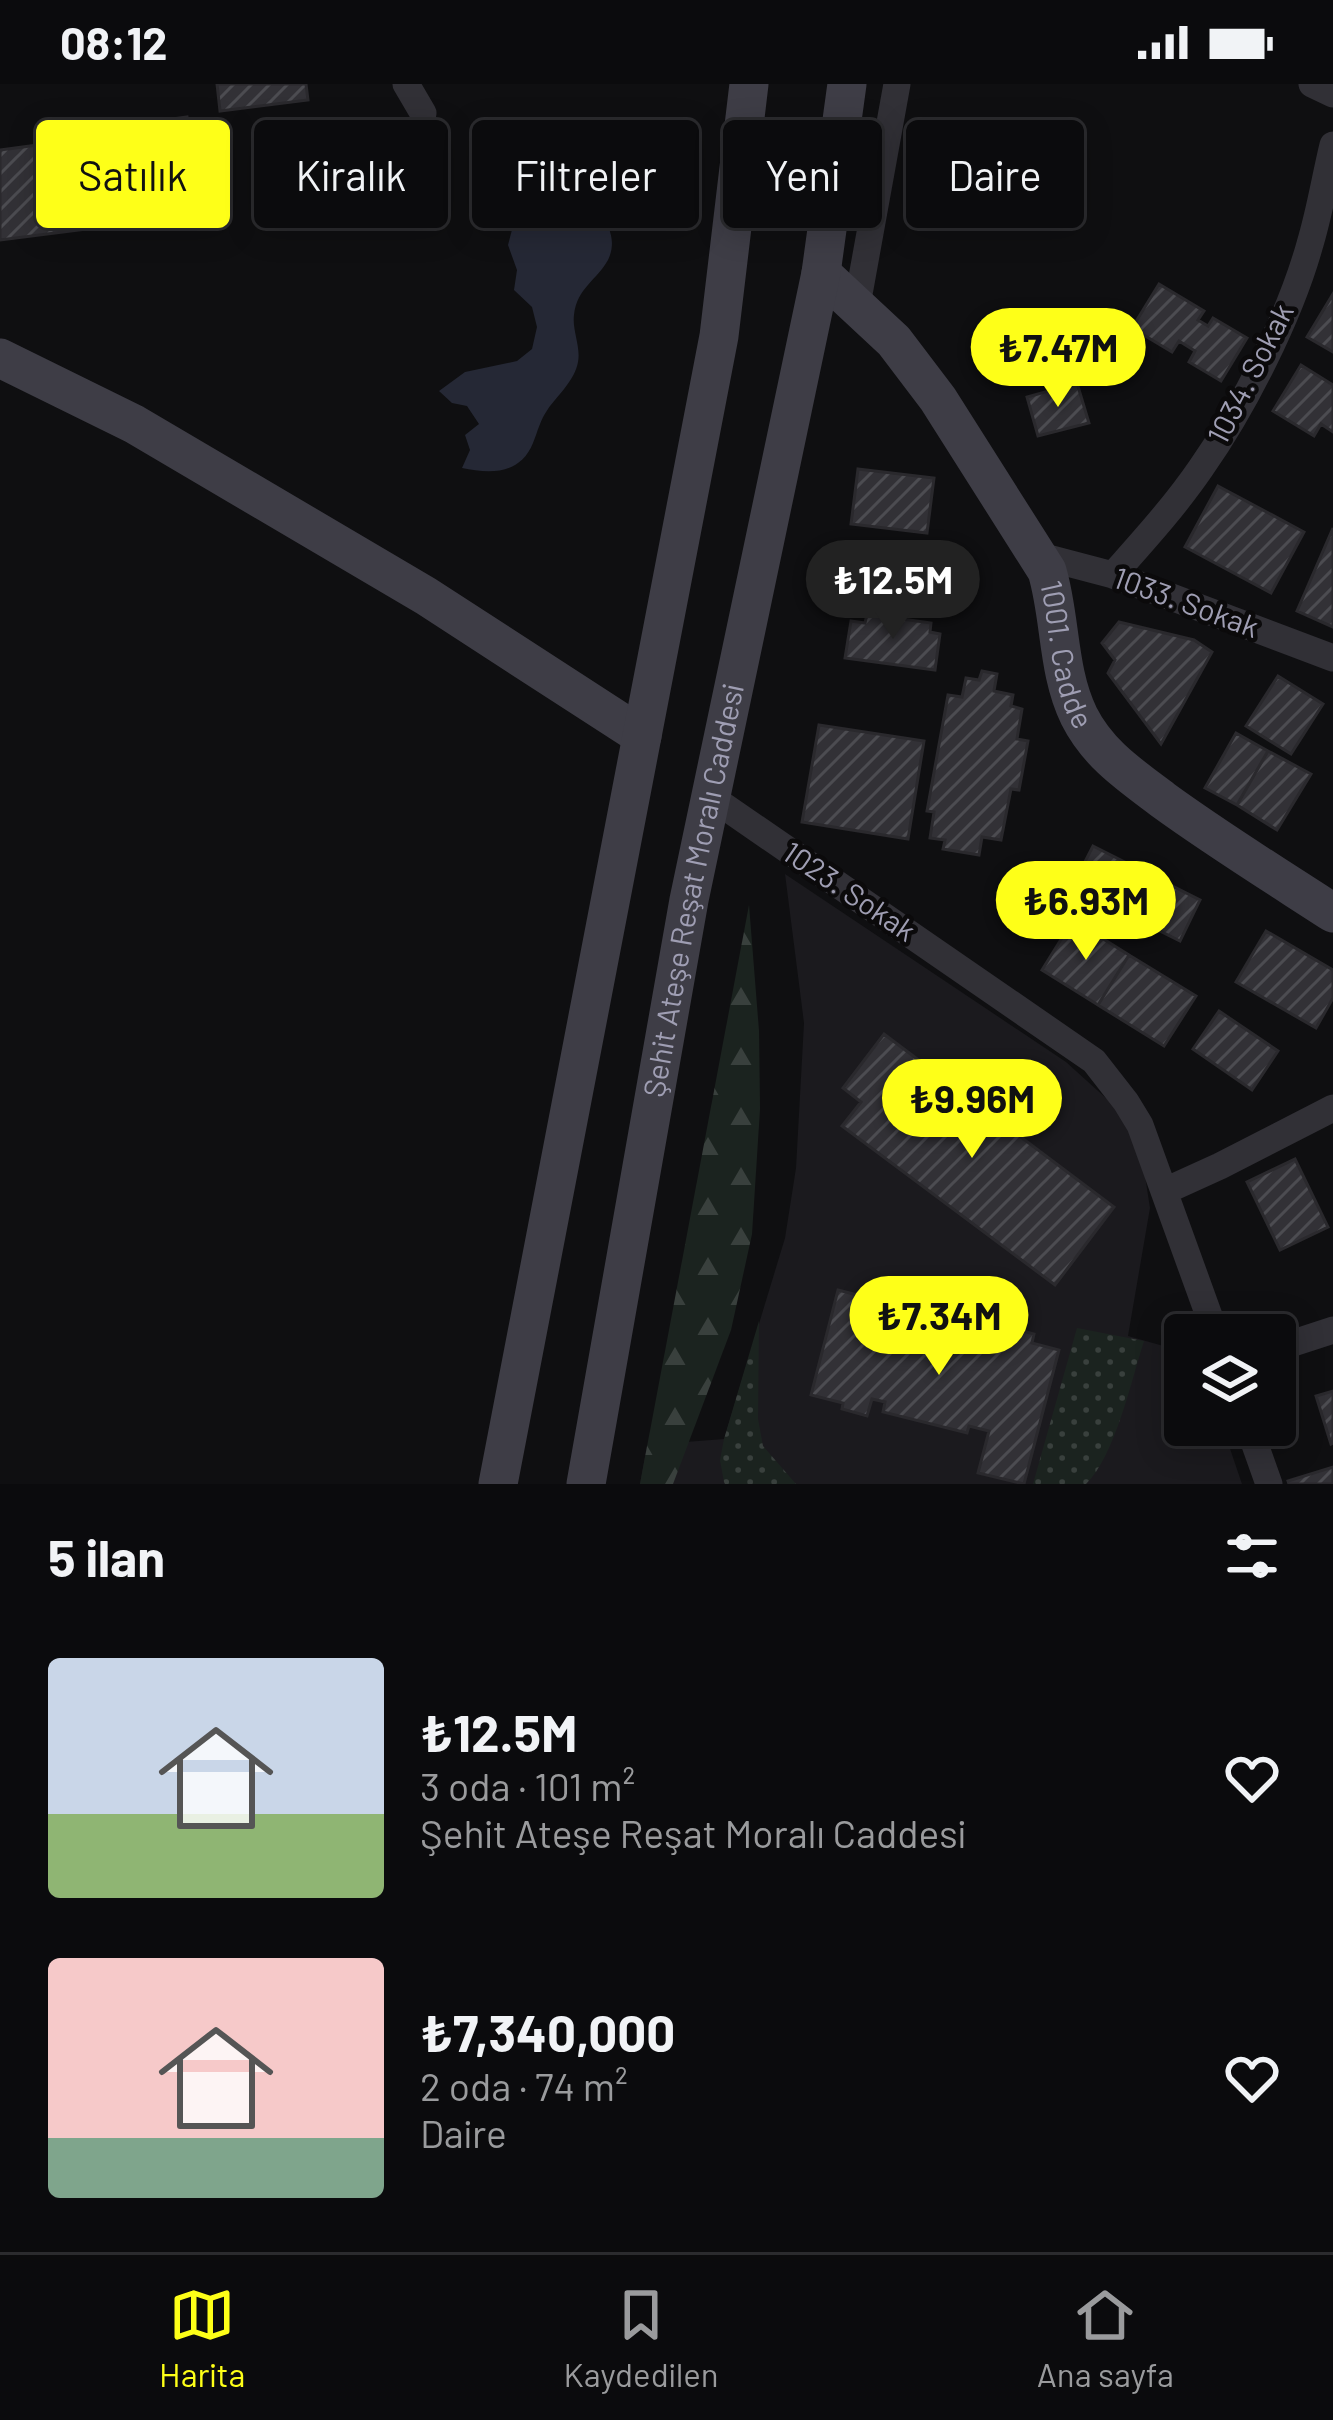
<!DOCTYPE html>
<html lang="tr">
<meta charset="utf-8">
<style>
:root{--surface:#0b0b0d;--page:#141416;--text:#f1f3f6;--muted:#9a9b9d;--line:#2b2b2e;--accent:#feff18}
body{margin:0;font-family:Barlow,sans-serif;background:var(--page);color:var(--text);height:100vh;display:flex;flex-direction:column;font-size:45px;white-space:nowrap}
*{box-sizing:border-box;margin:0}
p{font-size:39px;color:var(--muted)}
.icon{flex:none;width:66px;height:66px;fill:none;stroke:currentColor;stroke-width:2;stroke-linecap:round;stroke-linejoin:round}
.map{position:relative;height:1400px;overflow:hidden}
.sheet{display:flex;flex-direction:column;background:var(--surface);flex:1}
.sheet>*{flex:none}
.banner{position:absolute;left:36px;top:36px;width:1263px;height:108px;display:flex;gap:24px}
.buttons{position:absolute;left:1164px;top:1230px;display:grid;gap:24px}
.buttons a{display:grid;place-items:center;width:132px;height:132px;border-radius:12px;background:var(--surface);box-shadow:0 6px 30px #0003,0 0 0 3px var(--line);font-size:60px}
.price{position:absolute;translate:-50% -102px;padding:0 27px;border-radius:42px;background:var(--accent);color:#111;font-size:39px;line-height:78px;filter:drop-shadow(0 3px 6px #0008)}
.price::after{content:'';position:absolute;left:50%;top:72px;width:36px;height:27px;margin-left:-18px;background:inherit;clip-path:polygon(0 0,100% 0,50% 100%)}
.price.selected{background:#222;color:#fff}
ul{padding:0;list-style:none}
li{display:flex;align-items:center;gap:36px;height:300px;padding:0 48px}
li span{display:grid;place-items:center;flex:none;width:336px;height:240px;border-radius:12px;color:#555}
li>.icon{margin-inline-start:auto}
span .icon{width:144px;height:144px;fill:#fffc;stroke-width:1}
li b{font-size:51px}
h2{display:flex;justify-content:space-between;align-items:center;height:144px;padding:0 48px;font-size:51px}
.pill{padding:0 42px;border-radius:12px;background:var(--surface);box-shadow:0 6px 30px #0003,0 0 0 3px var(--line);font-size:42px;line-height:108px}
.pill.selected{background:var(--accent);color:#111}
.status{display:flex;justify-content:space-between;align-items:center;height:84px;padding:0 60px;background:var(--surface);direction:ltr}
.status svg{height:33px;fill:currentColor}
.tabs{display:flex;justify-content:space-around;align-items:center;height:168px;border-top:3px solid var(--line);background:var(--surface);font-size:33px;color:var(--muted)}
.tabs a{display:grid;justify-items:center;gap:6px}
.tabs .selected{color:var(--accent)}
.map>svg:first-child{display:block}
.built{fill:#1b1a1e}
.grass{fill:url(#grass-dots)}
.forest{fill:url(#forest-firs)}
.water{fill:#252835}
.building{fill:url(#building-hatch);stroke:#2a292d;stroke-width:3}
.lines{fill:none;stroke-linecap:round;stroke-linejoin:round}
.street{stroke:#313036;stroke-width:27}
.secondary{stroke:#3e3d46;stroke-width:39}
.labels{text-anchor:middle;stroke-width:9;stroke-linejoin:round;paint-order:stroke}
.street-label{font-size:30px;fill:#9f9eb3;stroke:#0b0a0b}
</style>
<div class="status"><b>08:12</b><svg viewBox="0 0 49 12"><path d="M0 12V9h3v3zM5 12V6h3v6zM10 12V3h3v9zM15 12V0h3v12zM26 1h20v11H26zM47 4h2v5h-2z"/></svg></div>
<div class="map">
<svg width="1333" height="1400" viewBox="0 0 1333 1400">
<defs>
<pattern id="grass-dots" width="8" height="8" patternUnits="userSpaceOnUse" patternTransform="scale(3)"><rect width="8" height="8" fill="#1b231f"/><path d="M2 2h.1M6 6h.1" fill="none" stroke="#39403d" stroke-width="1.8" stroke-linecap="round"/></pattern>
<pattern id="forest-firs" width="22" height="20" patternUnits="userSpaceOnUse" patternTransform="scale(3)"><rect width="22" height="20" fill="#1b231f"/><path d="M5 1l3.5 6h-7zM16 11l3.5 6h-7z" fill="#39403d"/></pattern>
<pattern id="building-hatch" width="6" height="6" patternUnits="userSpaceOnUse" patternTransform="scale(3)"><rect width="6" height="6" fill="#323136"/><path d="M-1 1l2-2M0 6l6-6M5 7l2-2" fill="none" stroke="#4c4c51"/></pattern>
</defs>
<rect width="100%" height="100%" fill="#0f0f11"/>
<path class="built" d="M785,790L1066,978L1118,1025L1141,1066L1150,1124L1128,1252L1185,1268V1341H1222L1242,1400H640L647,1361L724,1355L785,1154L796,1084L804,939Z"/>
<path class="grass" d="M759,1237L758,1335L763,1362L796,1400H725L724,1398L720,1376L724,1355Z
M1077,1244L1144,1257C1131,1297 1115,1372 1086,1400H1033Z"/>
<path class="forest" d="M749,821L759,947L760,1025L752,1150L731,1246L673,1400H640Z"/>
<path class="water" d="M574,108C596,121 622,147 608,176C597,196 577,204 574,231C572,246 581,263 578,278C575,296 558,311 548,325C540,336 538,347 533,359C520,391 490,390 462,384L470,366L465,351L479,340L467,322L452,319L439,307L465,288L517,277L532,265L537,243L532,223L514,206L517,186L508,161L514,138L532,118L546,110Z"/>
<path class="building" d="M217,0H306L308,16L220,27Z
M187,33L198,122L111,134L100,45Z
M75,56L87,145L0,156V66Z
M1159,200L1204,227L1198,236L1208,242L1213,234L1247,254L1221,297L1189,278L1195,267L1179,257L1172,268L1132,244Z
M1333,210V268L1307,253Z
M1301,281L1333,301V348L1321,340L1314,352L1273,327Z
M1077,299L1089,339L1038,352L1027,313Z
M858,385L934,394L927,449L851,440Z
M1218,402L1304,448L1271,509L1185,463Z
M1333,444V543L1297,527Z
M867,530L931,539L930,548L940,550L935,586L845,574L851,537L865,539Z
M1119,538L1194,556L1212,568L1161,660L1108,589L1115,576L1102,559Z
M982,587L997,590L994,607L1013,611L1011,622L1022,625L1017,655L1028,657L1019,706L1011,705L1001,756L982,753L979,771L943,765L945,756L930,754L934,728L927,727L948,611L962,613L966,594L979,596Z
M1278,592L1323,620L1291,670L1246,642Z
M819,641L924,657L908,755L802,738Z
M1236,649L1268,667L1237,721L1205,704Z
M1268,667L1311,690L1277,746L1237,721Z
M1093,762L1200,816L1180,857L1072,803Z
M1073,836L1129,871L1098,921L1042,886Z
M1266,847L1333,886V914L1316,944L1236,898Z
M1129,871L1196,912L1164,962L1098,921Z
M1219,927L1278,967L1252,1006L1193,965Z
M884,950L1114,1123L1055,1201L842,1042L861,1018L843,1004Z
M1295,1075L1328,1143L1280,1166L1247,1098Z
M838,1206L901,1222L898,1235L996,1260L1001,1241L1034,1250L1032,1259L1059,1266L1024,1400L978,1389L989,1347L969,1342L967,1349L883,1328L885,1318L872,1315L867,1332L842,1325L843,1319L811,1311Z
M1333,1307V1359L1331,1360L1316,1312Z
M1333,1383V1400H1289L1288,1397Z"/>
<g class="lines">
<path class="street" d="M406,0L423,29
M1312,0L1333,10
M857,221L897,0
M1037,471L1113,491L1333,574
M1113,491C1144,456 1175,422 1201,384C1244,323 1290,232 1310,160C1320,127 1325,94 1333,61
M711,713L1094,977L1126,1018L1140,1041L1216,1251
M1165,1107L1220,1082L1333,1024
M1275,1265L1333,1246
M1248,1341L1269,1400"/>
<g class="secondary">
<path id="s1" d="M821,189L894,257L938,315L1047,487C1061,534 1057,587 1079,632C1098,670 1130,691 1163,716C1218,756 1276,792 1333,829"/>
<path d="M0,274L134,340L426,512L642,652"/>
<path d="M498,1400L719,252L749,0"/>
<path id="s2" d="M586,1400L689,816L821,189L847,0"/>
</g>
</g>
<g class="labels">
<g class="street-label">
<text transform="translate(1251 290) rotate(-63)" y="10">1034. Sokak</text>
<text transform="translate(1186 519) rotate(20)" y="10">1033. Sokak</text>
<text dy="10" stroke="none"><textPath href="#s1" startOffset="462">1001. Cadde</textPath></text>
<text dy="10" stroke="none"><textPath href="#s2" startOffset="603">Şehit Ateşe Reşat Moralı Caddesi</textPath></text>
<text transform="translate(849 808) rotate(34)" y="10">1023. Sokak</text>
</g>
</g>
</svg>
<div class="buttons">
<a><svg class="icon" aria-label="layers" viewBox="0 0 24 24"><path d="M12 4l9 5-9 5-9-5zM3 14l9 5 9-5"/></svg></a>
</div>
<b class="price" style="left:1058px;top:326px">₺7.47M</b>
<b class="price selected" style="left:893px;top:558px">₺12.5M</b>
<b class="price" style="left:1086px;top:879px">₺6.93M</b>
<b class="price" style="left:972px;top:1077px">₺9.96M</b>
<b class="price" style="left:939px;top:1294px">₺7.34M</b>
<div class="banner">
<a class="pill selected">Satılık</a>
<a class="pill">Kiralık</a>
<a class="pill">Filtreler</a>
<a class="pill">Yeni</a>
<a class="pill">Daire</a>
</div>
</div>
<section class="sheet">
<h2>5 ilan<svg class="icon" aria-label="filters" viewBox="0 0 24 24"><path d="M4 7h16M4 17h16"/><circle cx="9" cy="7" r="2"/><circle cx="15" cy="17" r="2"/></svg></h2>
<ul>
<li><span style="background:linear-gradient(#c9d6e8 65%,#8fb573 0)"><svg class="icon" aria-label="home" viewBox="0 0 24 24"><path d="M3 11l9-7 9 7M6 9v11h12V9"/></svg></span><div><b>₺12.5M</b><p>3 oda · 101 m²</p><p>Şehit Ateşe Reşat Moralı Caddesi</p></div><svg class="icon" aria-label="heart" viewBox="0 0 24 24"><path d="M12 20l-8-8c-3-5 5-10 8-4 3-6 11-1 8 4z"/></svg></li>
<li><span style="background:linear-gradient(#f6c9c9 75%,#7fa58c 0)"><svg class="icon" aria-label="home" viewBox="0 0 24 24"><path d="M3 11l9-7 9 7M6 9v11h12V9"/></svg></span><div><b>₺7,340,000</b><p>2 oda · 74 m²</p><p>Daire</p></div><svg class="icon" aria-label="heart" viewBox="0 0 24 24"><path d="M12 20l-8-8c-3-5 5-10 8-4 3-6 11-1 8 4z"/></svg></li>
</ul>
</section>
<nav class="tabs">
<a class="selected"><svg class="icon" aria-label="map" viewBox="0 0 24 24"><path d="M3 6l6-2 6 2 6-2v14l-6 2-6-2-6 2zM9 4v14M15 6v14"/></svg>Harita</a>
<a><svg class="icon" aria-label="saved" viewBox="0 0 24 24"><path d="M7 4h10v16l-5-4-5 4z"/></svg>Kaydedilen</a>
<a><svg class="icon" aria-label="home" viewBox="0 0 24 24"><path d="M3 11l9-7 9 7M6 9v11h12V9"/></svg>Ana sayfa</a>
</nav>
